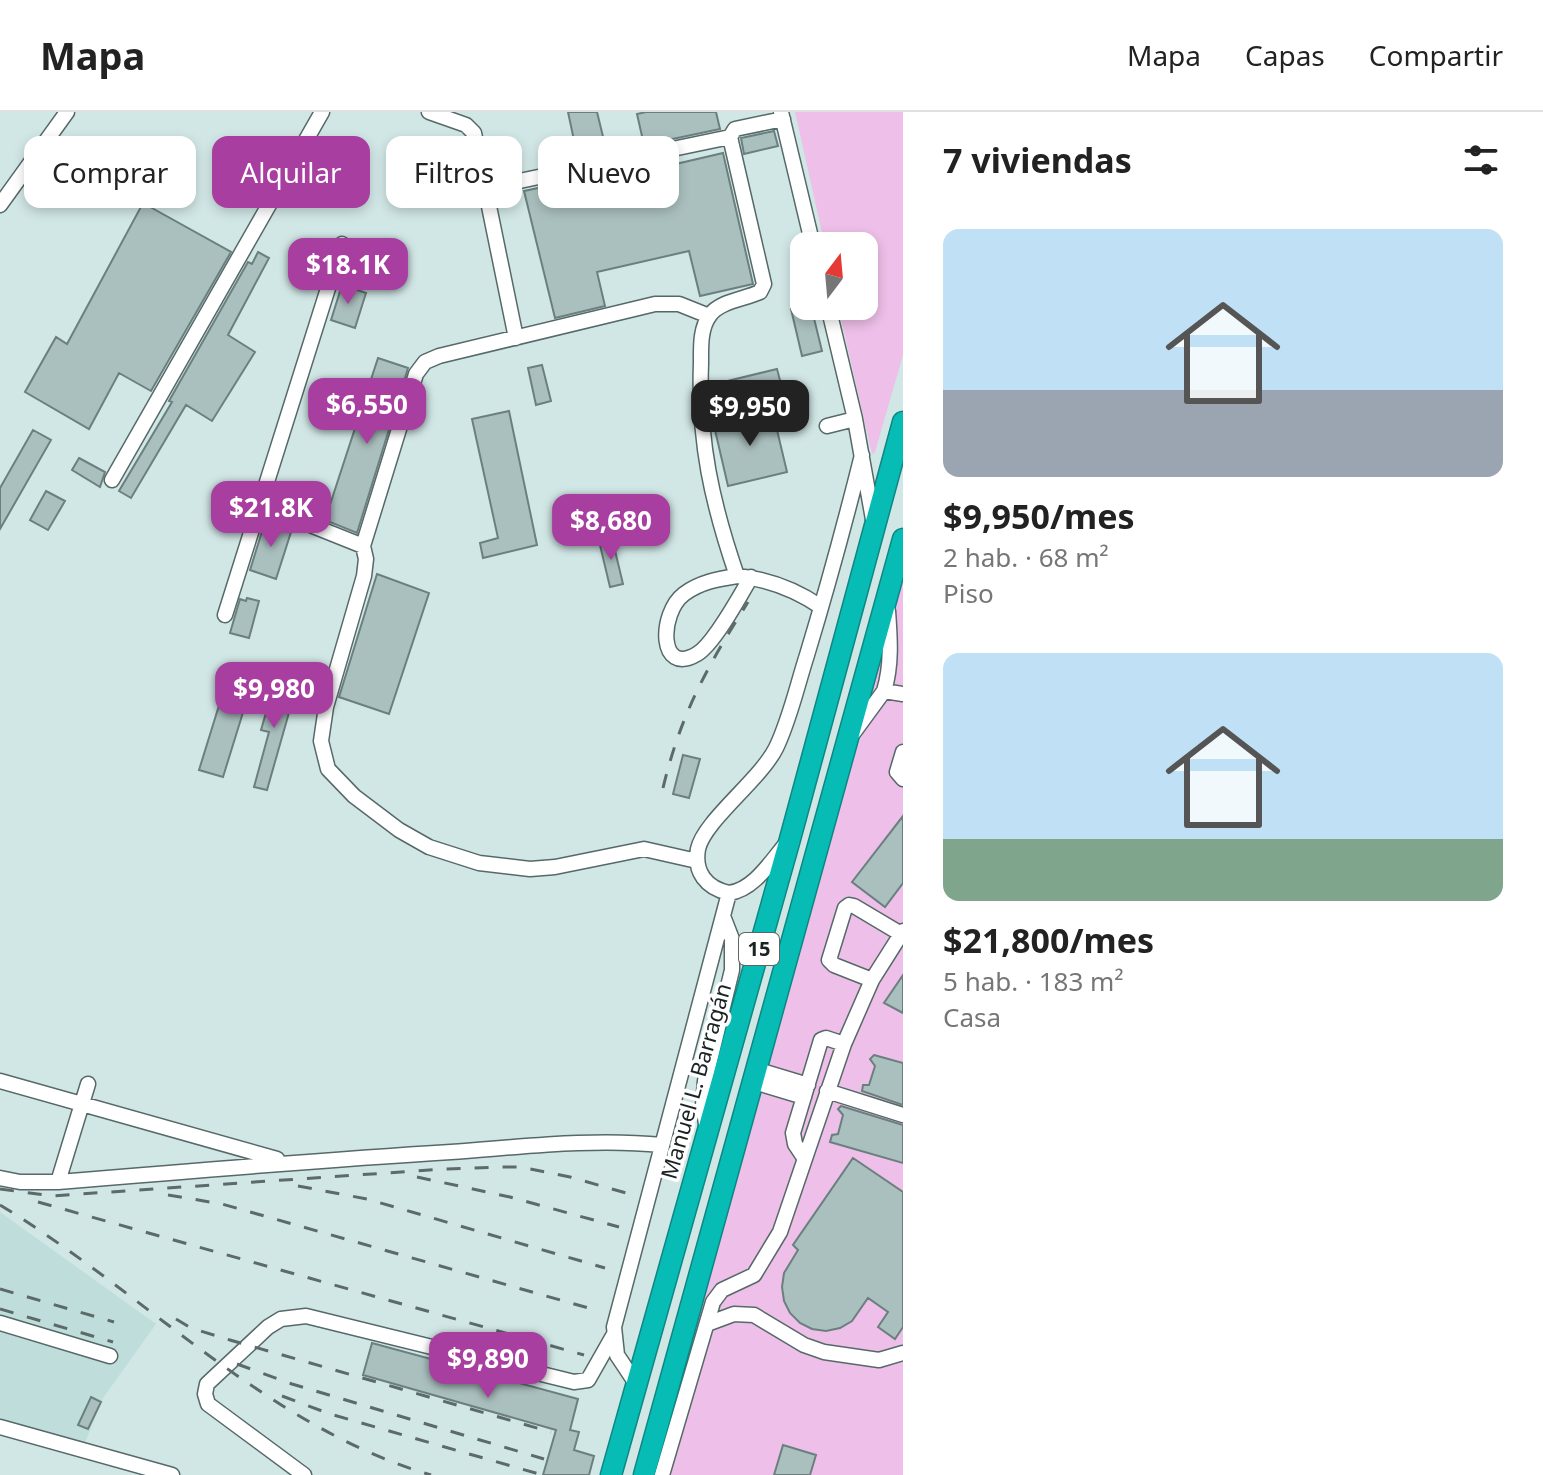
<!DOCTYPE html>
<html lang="es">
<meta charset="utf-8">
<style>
:root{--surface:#fff;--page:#f2f2f2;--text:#222;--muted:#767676;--line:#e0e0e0;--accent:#a83ea0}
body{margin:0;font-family:"Noto Sans",sans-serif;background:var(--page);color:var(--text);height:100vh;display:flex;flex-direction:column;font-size:30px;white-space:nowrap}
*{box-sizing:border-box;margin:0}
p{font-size:26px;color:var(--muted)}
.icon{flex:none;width:44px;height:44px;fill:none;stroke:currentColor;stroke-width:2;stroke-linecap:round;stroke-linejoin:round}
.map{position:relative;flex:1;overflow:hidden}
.drawer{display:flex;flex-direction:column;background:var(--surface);width:640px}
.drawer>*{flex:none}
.guide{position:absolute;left:24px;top:24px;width:758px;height:72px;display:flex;gap:16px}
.needle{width:52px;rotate:16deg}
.tools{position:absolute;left:790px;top:120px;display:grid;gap:16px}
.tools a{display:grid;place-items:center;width:88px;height:88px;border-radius:16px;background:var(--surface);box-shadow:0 4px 12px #0003;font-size:40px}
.price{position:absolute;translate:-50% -68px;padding:0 18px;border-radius:16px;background:var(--accent);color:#fff;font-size:26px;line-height:52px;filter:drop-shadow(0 2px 4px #0008)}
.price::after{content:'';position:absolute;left:50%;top:48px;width:24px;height:18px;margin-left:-12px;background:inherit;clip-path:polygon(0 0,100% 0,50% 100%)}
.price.active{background:#222;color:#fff}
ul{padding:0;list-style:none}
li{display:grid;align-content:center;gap:16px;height:424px;padding:0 40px}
li span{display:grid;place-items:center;height:248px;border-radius:16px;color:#555}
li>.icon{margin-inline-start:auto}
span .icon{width:144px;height:144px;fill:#fffc;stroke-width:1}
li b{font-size:34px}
h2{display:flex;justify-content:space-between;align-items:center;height:96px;padding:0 40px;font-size:34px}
.chip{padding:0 28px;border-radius:16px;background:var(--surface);box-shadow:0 4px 12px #0003;font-size:28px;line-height:72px}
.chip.active{background:var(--accent);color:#fff}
header{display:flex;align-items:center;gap:48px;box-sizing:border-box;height:112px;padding:0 40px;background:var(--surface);border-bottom:2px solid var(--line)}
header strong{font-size:38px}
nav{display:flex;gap:44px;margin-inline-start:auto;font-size:28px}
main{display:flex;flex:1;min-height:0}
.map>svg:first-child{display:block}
.built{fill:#bfdedb}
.green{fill:#eebfe8}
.building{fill:#aac0bf;stroke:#6b807e;stroke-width:2}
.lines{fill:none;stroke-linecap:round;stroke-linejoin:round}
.minor-casing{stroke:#566968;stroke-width:17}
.highway-casing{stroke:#0e8682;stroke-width:23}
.minor{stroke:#fff;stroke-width:14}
.highway{stroke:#08bcb6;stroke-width:20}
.rail{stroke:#5c6a69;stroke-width:3;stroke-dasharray:14 14;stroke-linecap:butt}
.labels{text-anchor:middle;stroke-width:7;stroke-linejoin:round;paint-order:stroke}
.shield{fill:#fff;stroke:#5f6564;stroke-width:2}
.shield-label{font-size:20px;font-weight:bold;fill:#1a2322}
.street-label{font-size:22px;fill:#1a2322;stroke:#fff}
</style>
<header>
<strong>Mapa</strong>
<nav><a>Mapa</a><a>Capas</a><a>Compartir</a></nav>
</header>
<main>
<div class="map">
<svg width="903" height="1363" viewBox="0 0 903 1363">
<rect width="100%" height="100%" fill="#d1e7e6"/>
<path class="built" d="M0,1100L156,1212L103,1286L80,1343L0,1320Z"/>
<path class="green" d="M795,0H903V243L875,340L872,342L838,194H864V134H825Z
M903,467V1363H652Z"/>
<path class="building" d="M568,0H597L607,41L578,47Z
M646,0H716L720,17L644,33L637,2Z
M774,19L778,34L744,42L741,26Z
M723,41L753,172L700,184L689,139L597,160L605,194L555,206L524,79L575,68L577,75Z
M143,91L231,140L151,279L119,261L89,317L25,280L56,225L67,232Z
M258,140L269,146L228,223L255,240L212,309L186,293L131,386L119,379L172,290L169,289L248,150L252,152Z
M342,173L366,181L355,216L331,208Z
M802,194H811L822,239L802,244L791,197Z
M378,246L408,256L357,421L325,408Z
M542,253L551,289L536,293L528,256Z
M777,257L781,272L722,285L719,271Z
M772,297L787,360L728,374L715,318L723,316L721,308Z
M509,299L537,433L483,446L480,431L498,426L472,307Z
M33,318L51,328L0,417V376Z
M79,346L105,360L100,375L72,358Z
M46,379L65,389L48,418L30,408Z
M269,407L292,417L276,467L250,458L265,410L268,411Z
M612,426L623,472L610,475L599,429Z
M377,462L429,481L389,602L339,585Z
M247,486L259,489L249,526L230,521L240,487L246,489Z
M230,558L254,565L223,665L199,658Z
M275,570L296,576L267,678L254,675L269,620L261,618Z
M683,643L700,647L689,686L673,682Z
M903,704V771L885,795L852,770Z
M903,863V901L884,891Z
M874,943L903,951V993L862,979L863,973H869L875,954L870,947Z
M841,994L903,1013V1051L830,1030L832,1023L838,1022L843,1003L838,997Z
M853,1046L903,1080V1215L895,1227L878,1215L888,1200L868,1186L852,1209L840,1216L826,1219L812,1217L800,1211L790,1201L784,1189L782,1175L784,1161L798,1138L793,1133Z
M372,1231L578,1287L570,1318L579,1320L574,1338L594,1344L589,1363H543L556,1318L363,1263Z
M91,1285L101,1290L88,1317L78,1313Z
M783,1333L816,1343L810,1363H774Z"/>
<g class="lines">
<g class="minor-casing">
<path id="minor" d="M429,0L466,13L474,21L516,226
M781,0L813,134
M783,7L735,17L730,25L764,172L760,180C745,187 720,189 710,203C700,216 701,235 701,251C698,329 712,391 737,464C767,467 796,478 821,495
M486,76L730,25
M0,93L67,0
M828,194L855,307L874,413
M827,314L855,307
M112,368L322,0
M258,392L363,434L416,262L425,250L439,244L655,192H679L709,204
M363,434L366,447L364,464L326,595L321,629L328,657L354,684L399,718L429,735L479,751L530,757L555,755L644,737L697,749
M737,464C718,467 700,470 684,482C659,501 658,565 697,542C714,532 740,484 751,465
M225,503L342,132
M884,579L903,582
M854,620L884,579C892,553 890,526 888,499
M903,640L897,660L903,667
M729,781C753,778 770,751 785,733
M872,868L834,853L829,848L845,796L849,793L854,794L901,822
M755,957L808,973
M0,969L277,1047
M751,969L804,985
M827,979L903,1003
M706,1012L703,993L705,969L732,858V827L723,804
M805,1047L795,1032L793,1021L821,928L826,926L844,932
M0,1066L20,1070H58C189,1059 320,1048 451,1040C521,1035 592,1026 662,1033
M58,1070L88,972
M0,1211L110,1244
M707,1212L734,1202L754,1203L804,1233L824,1240L879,1248L903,1241
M637,1273L617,1243L614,1215L729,781C706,776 694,760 698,737C704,709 760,668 776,636C790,607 797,574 807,543C827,477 845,411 862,343
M0,1315L172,1363
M304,1363L208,1292L205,1282L207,1272L268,1215L281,1207L306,1204L574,1270L588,1268L613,1224
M662,1363L713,1190L722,1178L754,1163L780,1120L844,932L872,868L903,819"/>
</g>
<g class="highway-casing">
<path id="highway" d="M611,1363L790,727L903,310
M644,1363L903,427"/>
</g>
<use href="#minor" class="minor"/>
<use href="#highway" class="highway"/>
<path class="rail" d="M663,676C681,601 707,555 748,490
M417,1065L510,1085L619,1115
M298,1074L367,1087L605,1156
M0,1077L52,1084L444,1057L506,1055H521L570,1065L633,1083
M168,1083L222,1092L599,1199
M38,1090L584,1243
M0,1093C144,1180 265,1314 431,1363
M0,1177L114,1210
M0,1197L113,1230
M176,1207L191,1216L230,1228L551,1320
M237,1252L292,1272L544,1347
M282,1284L330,1302L539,1362"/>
</g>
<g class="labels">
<rect class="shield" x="739" y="821" width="40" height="32" rx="6"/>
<g class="shield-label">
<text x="759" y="844">15</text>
</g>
<g class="street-label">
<text transform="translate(696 969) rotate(-74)" y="8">Manuel L. Barragán</text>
</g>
</g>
</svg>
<div class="tools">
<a><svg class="needle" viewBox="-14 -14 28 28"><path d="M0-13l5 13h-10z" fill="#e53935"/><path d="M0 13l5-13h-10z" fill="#767676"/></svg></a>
</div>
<b class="price" style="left:348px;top:194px">$18.1K</b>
<b class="price" style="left:367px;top:334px">$6,550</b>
<b class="price active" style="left:750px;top:336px">$9,950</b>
<b class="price" style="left:271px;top:437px">$21.8K</b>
<b class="price" style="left:611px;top:450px">$8,680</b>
<b class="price" style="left:274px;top:618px">$9,980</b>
<b class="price" style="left:488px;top:1288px">$9,890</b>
<div class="guide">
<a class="chip">Comprar</a>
<a class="chip active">Alquilar</a>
<a class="chip">Filtros</a>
<a class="chip">Nuevo</a>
</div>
</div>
<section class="drawer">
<h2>7 viviendas<svg class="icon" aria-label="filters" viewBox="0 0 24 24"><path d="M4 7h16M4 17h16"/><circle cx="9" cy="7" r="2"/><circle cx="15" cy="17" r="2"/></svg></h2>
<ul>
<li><span style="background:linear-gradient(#bfe0f5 65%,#9aa5b1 0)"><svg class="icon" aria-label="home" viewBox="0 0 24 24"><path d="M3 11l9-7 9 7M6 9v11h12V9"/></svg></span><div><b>$9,950/mes</b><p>2 hab. · 68 m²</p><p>Piso</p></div></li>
<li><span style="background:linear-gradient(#bfe0f5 75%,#7fa58c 0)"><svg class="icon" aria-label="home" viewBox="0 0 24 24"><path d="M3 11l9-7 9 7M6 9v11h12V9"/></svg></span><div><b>$21,800/mes</b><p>5 hab. · 183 m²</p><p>Casa</p></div></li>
</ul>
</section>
</main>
